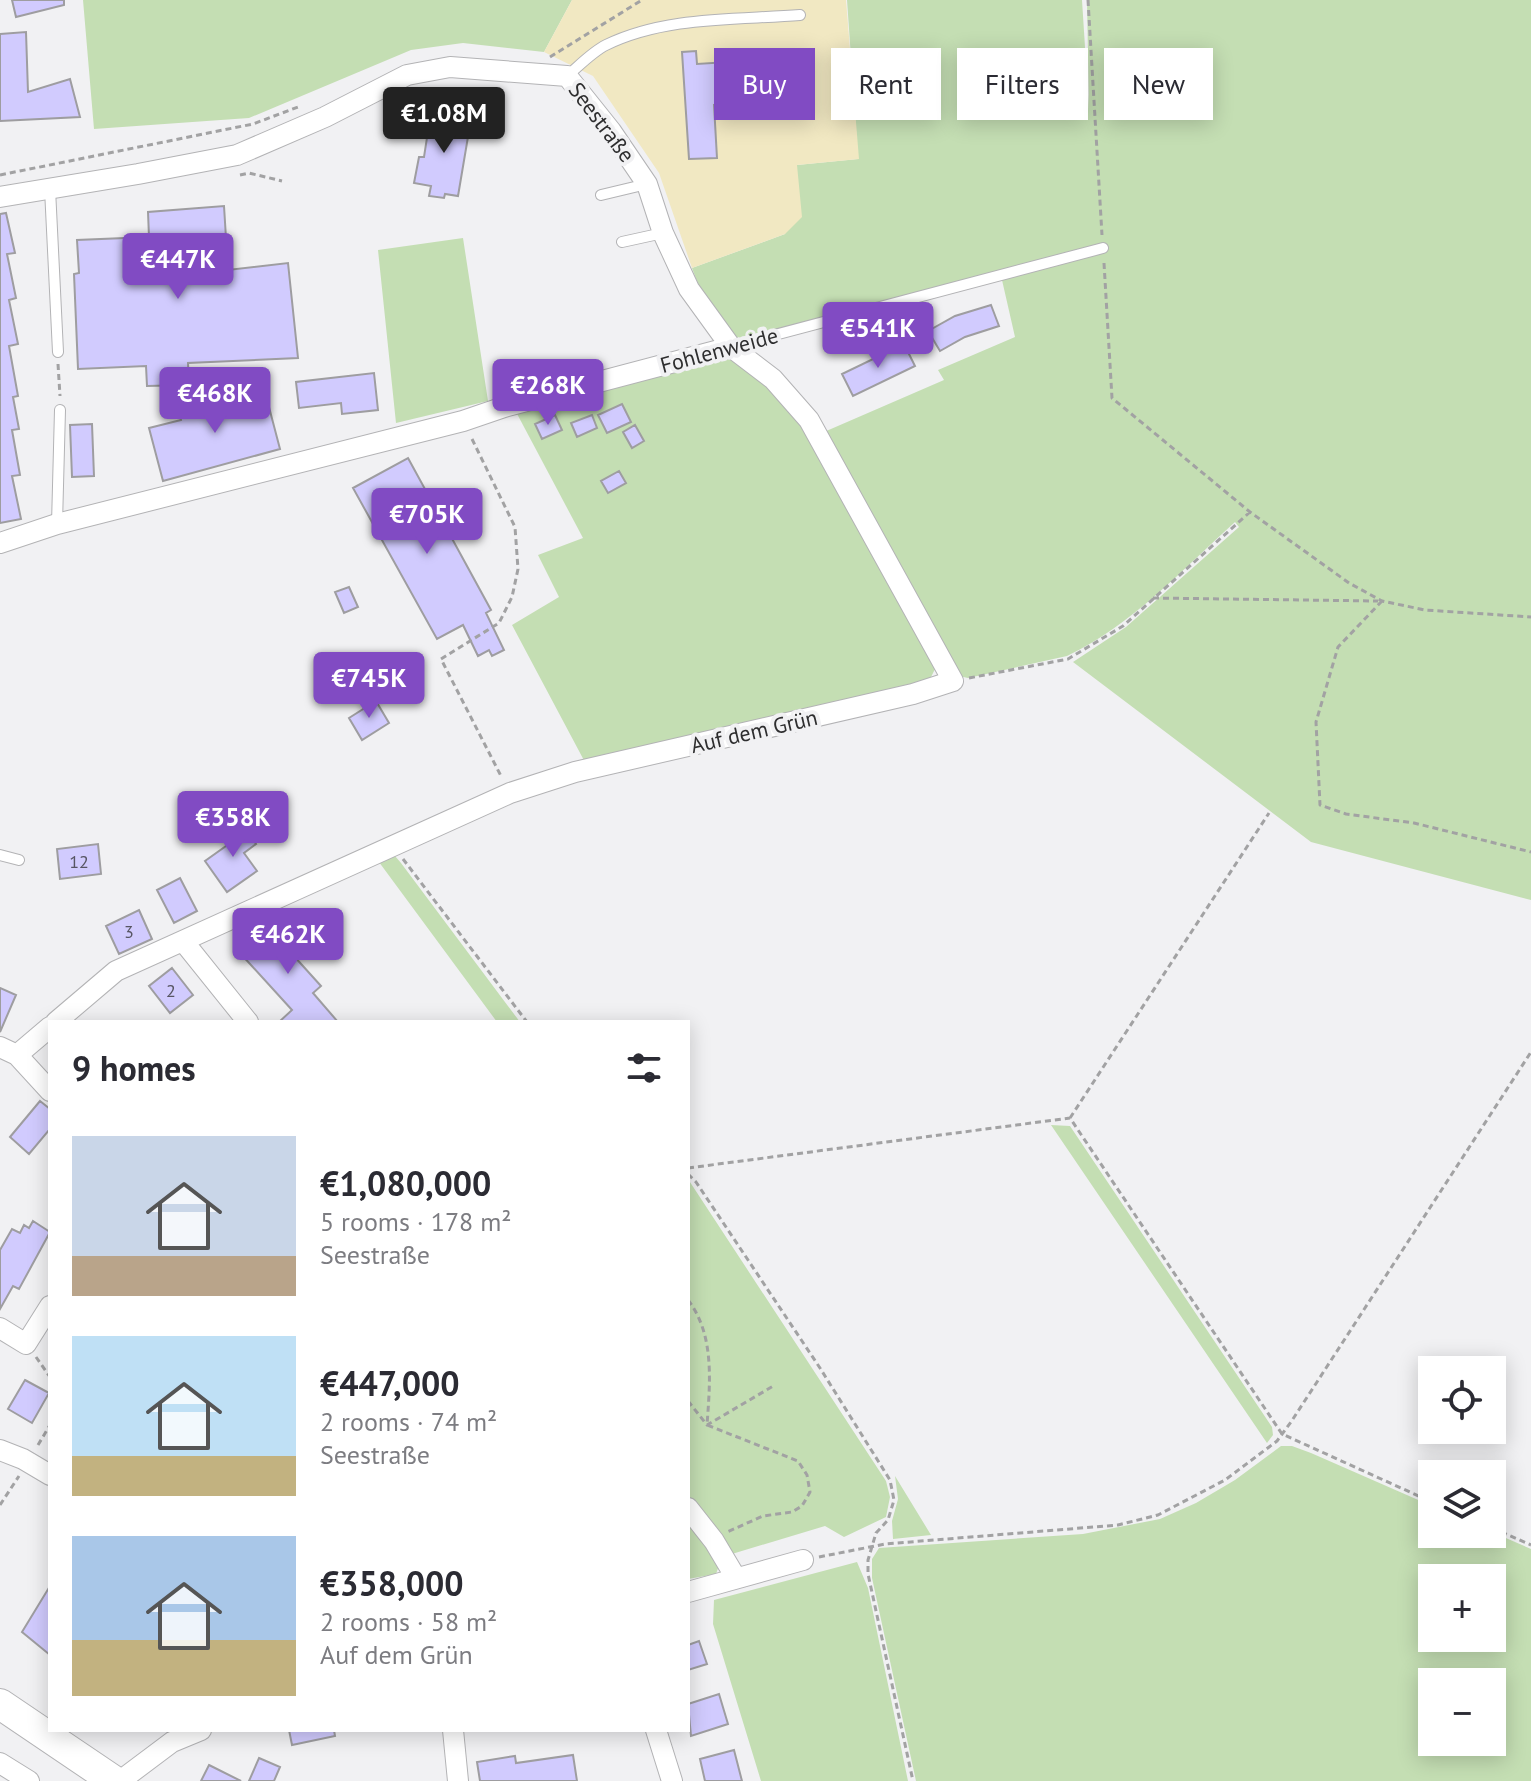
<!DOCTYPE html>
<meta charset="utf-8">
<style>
:root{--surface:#fff;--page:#f7f7f7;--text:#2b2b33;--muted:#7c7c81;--accent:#814bc3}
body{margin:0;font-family:"PT Sans",sans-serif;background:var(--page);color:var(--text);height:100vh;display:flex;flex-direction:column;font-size:30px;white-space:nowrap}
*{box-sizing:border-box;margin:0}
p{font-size:26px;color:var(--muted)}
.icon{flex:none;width:44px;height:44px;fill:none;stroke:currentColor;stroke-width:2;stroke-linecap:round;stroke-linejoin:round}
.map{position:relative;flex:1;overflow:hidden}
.side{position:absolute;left:48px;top:1020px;width:642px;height:712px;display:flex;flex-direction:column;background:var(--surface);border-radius:0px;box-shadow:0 4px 20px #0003}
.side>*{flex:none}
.banner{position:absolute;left:714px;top:48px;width:696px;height:72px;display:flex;gap:16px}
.controls{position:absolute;left:1418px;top:1356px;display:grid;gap:16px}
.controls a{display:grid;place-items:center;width:88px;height:88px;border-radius:0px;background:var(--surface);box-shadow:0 4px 20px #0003;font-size:40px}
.price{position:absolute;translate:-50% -68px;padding:0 18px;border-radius:8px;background:var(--accent);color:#fff;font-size:26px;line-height:52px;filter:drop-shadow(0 2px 4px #0008)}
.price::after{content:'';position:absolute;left:50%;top:48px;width:24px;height:18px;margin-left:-12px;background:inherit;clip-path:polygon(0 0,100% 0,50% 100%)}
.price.on{background:#222;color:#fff}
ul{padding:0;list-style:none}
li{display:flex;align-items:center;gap:24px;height:200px;padding:0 24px}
li span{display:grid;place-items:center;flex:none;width:224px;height:160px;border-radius:0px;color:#555}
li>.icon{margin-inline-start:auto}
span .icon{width:96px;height:96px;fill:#fffc;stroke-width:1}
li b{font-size:34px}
h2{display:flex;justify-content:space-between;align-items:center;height:96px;padding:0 24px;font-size:34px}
.pill{padding:0 28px;border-radius:0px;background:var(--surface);box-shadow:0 4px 20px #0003;font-size:28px;line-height:72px}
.pill.on{background:var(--accent);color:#fff}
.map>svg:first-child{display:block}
.green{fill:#c4deb3;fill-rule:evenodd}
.sand{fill:#f1e8c2}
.building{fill:#d1cbfe;stroke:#9e9da0;stroke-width:2}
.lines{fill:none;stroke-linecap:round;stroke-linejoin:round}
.lane-casing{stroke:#b3b3b5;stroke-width:12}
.street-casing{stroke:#b3b3b5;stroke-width:22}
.secondary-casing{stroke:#b3b3b5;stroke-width:32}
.path{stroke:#a2a2a3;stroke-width:3;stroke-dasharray:6 4;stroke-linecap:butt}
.lane{stroke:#fff;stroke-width:10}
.street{stroke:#fff;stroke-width:20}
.secondary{stroke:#fff;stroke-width:30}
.labels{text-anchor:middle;stroke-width:8;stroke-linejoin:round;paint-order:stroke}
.number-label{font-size:18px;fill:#575563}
.street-label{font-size:22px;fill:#2e2e2f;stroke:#f1f1f3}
</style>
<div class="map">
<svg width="1531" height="1781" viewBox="0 0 1531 1781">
<rect width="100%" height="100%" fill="#f1f1f3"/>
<path class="green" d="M83,0H572L544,52L463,43L411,50L249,118L94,129Z
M847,0H1082L1089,110L1087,0H1531V900L1311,842L1073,662L1126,627L1239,527L1235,522C1183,569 1131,626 1067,656L968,678L959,676L824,432L944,380L938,370L1015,337L1002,280L1094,253L747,339L732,336L704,300L692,268L785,234L797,165L858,159Z
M463,238L488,401L396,423L378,250Z
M732,354L765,381L803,423L936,667L929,681L587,766L512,625L559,597L538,555L583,538L515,410Z
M395,856L401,863L520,1022H497L376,858Z
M1051,1125L1070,1126L1272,1427L1273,1435L1267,1443Z
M688,1179L886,1481L890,1497L886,1517L844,1537L825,1526L722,1557L716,1574L688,1579Z
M1281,1446H1292L1311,1453L1432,1506V1534H1492V1532L1531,1549V1781H916L872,1578V1559L879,1548L1083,1534L1160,1519L1196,1503L1235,1480ZM1432,1578H1492V1638H1432ZM1432,1682H1492V1742H1432Z
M895,1476L931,1535L893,1539L892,1521L898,1499Z
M857,1562L868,1588L908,1781H761L713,1624L714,1600Z"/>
<path class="sand" d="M572,0H846L859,159L797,165L802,217L785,234L692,268L659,173L593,76L544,52Z"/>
<path class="building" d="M12,0H64V5L16,17Z
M26,32L28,92L70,79L80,117L0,121V34Z
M696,51L697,64L728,62V68L755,67L757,97L728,99V104L714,105L717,158L689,159L682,52Z
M431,112L471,119L458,196L445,194L444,198L429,196L431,186L414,183L419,157H424Z
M224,206L228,270L288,263L298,358L188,363L189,385L147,386L146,366L78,369L74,274L79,273L77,240L149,237L148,212Z
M6,213L15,253L7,254L16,298L9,300L18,344L9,346L18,396L13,397L19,429L12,430L20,475L12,476L21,519L0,523V214Z
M991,305L999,326L965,337L940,351L928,331L955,316Z
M904,344L915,366L853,396L842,374Z
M374,373L378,410L342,414L341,403L299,408L296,382Z
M264,388L280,449L163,481L149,428L181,420L179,411Z
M622,404L631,422L607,433L598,415Z
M555,415L562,430L542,439L535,424Z
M592,415L597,428L577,437L571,423Z
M92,424L94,476L72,477L70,425Z
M635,425L644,441L632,448L623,432Z
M408,458L491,610L486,613L504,650L492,656L489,650L478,656L463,625L437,639L353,488Z
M619,471L626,483L608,493L601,481Z
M349,587L358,607L344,613L335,592Z
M376,701L389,723L362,740L349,718Z
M239,821L256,844L244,853L257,871L227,892L205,861L233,841L226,831Z
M98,844L101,874L60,879L57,849Z
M180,878L197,911L174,923L157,890Z
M139,910L152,939L119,954L106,926Z
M290,927L305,945L293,955L321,986L313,993L338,1022H279L292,1010L240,953L270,928L278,937Z
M172,968L193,995L170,1013L149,986Z
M0,988L16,995L0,1032Z
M40,1101L50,1109V1129L29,1154L10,1137Z
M33,1221L50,1232L19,1289L13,1286L0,1309V1250L12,1229L20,1233L24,1225L29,1228Z
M25,1380L49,1393L32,1423L8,1409Z
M50,1586V1655L22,1632Z
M699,1641L707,1664L688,1670V1645Z
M719,1694L728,1724L691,1736L688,1704Z
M289,1730H334L335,1736L292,1745Z
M734,1750L742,1781H705L700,1759Z
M573,1755L577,1781H480L477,1762L515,1756L516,1763Z
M259,1758L280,1767L274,1781H249Z
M209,1765L241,1781H201Z"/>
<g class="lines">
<g class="lane-casing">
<path id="lane" d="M567,76C579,66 592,52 606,45C665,16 736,20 800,15
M50,189L58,352
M601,195L647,184
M622,242L663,233
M733,346L1103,248
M57,524L60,410
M0,855L19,860"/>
</g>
<g class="street-casing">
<path id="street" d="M0,197L138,174L237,155L325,117L407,75L450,67L567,76L611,131L647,184L663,233L689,289L731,347L773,379L809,420L953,681L913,694L575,772L510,793L116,971L56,1022
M0,543L57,524L463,421L504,407L731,347
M183,941L248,1022
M0,1047L17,1055L50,1091
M17,1055L50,1027
M0,1328L26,1344L50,1306
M0,1450L23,1459L50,1475
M688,1508L714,1541L736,1578
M688,1592L803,1560
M453,1730L458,1781
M656,1730L672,1781
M0,1763L29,1781
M120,1781L172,1742L201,1730"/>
</g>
<g class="secondary-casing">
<path id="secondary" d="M0,1704L114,1781"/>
</g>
<path class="path" d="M1088,0L1102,235
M550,57L642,0
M0,175L253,124L298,107
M240,175L249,173L282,181
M1104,263L1112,398L1250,512L1349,583L1382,601L1425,610L1531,617
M58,364L60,396
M472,439L515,527L518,569L512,597L499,623L441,659L502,778
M1153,598L1378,601
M1382,601L1338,647L1316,722L1320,805L1346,814L1414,823L1531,852
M969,678L1068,659L1123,626L1250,512
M403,859L527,1022
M1070,1118L1269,813
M688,1168L1070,1118L1282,1434L1432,1502
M688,1174L696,1182L820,1368L890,1480L894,1500L888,1520L876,1533L868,1560V1574L913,1781
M688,1300C715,1335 710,1383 707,1425L798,1461L807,1475L810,1492L802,1506L792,1512L763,1516L727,1532
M36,1357L50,1377
M688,1401L707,1425L775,1385
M38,1445L50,1425
M0,1505L19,1476
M1492,1528L1531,1545
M819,1557L885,1544L1118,1525L1158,1515L1225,1480L1277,1441L1291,1422L1531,1052"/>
<use href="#lane" class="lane"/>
<use href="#street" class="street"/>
<use href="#secondary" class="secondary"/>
</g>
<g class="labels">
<g class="number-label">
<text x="79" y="868">12</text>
<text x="129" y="938">3</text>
<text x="171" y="997">2</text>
</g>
<g class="street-label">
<text transform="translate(602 122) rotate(53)" y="8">Seestraße</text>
<text transform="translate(719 350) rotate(-15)" y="8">Fohlenweide</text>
<text transform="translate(754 731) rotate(-13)" y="8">Auf dem Grün</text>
</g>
</g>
</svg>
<div class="controls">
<a><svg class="icon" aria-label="locate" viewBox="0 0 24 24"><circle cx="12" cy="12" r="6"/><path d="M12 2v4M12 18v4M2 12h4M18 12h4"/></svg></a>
<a><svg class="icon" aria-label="layers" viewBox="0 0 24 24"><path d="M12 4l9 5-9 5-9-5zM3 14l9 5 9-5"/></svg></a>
<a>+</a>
<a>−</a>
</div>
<b class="price on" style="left:444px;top:155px">€1.08M</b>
<b class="price" style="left:178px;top:301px">€447K</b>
<b class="price" style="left:878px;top:370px">€541K</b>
<b class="price" style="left:548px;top:427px">€268K</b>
<b class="price" style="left:215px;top:435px">€468K</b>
<b class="price" style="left:427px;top:556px">€705K</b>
<b class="price" style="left:369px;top:720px">€745K</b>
<b class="price" style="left:233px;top:859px">€358K</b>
<b class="price" style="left:288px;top:976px">€462K</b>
<div class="banner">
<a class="pill on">Buy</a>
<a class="pill">Rent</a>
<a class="pill">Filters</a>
<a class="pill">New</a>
</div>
<section class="side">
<h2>9 homes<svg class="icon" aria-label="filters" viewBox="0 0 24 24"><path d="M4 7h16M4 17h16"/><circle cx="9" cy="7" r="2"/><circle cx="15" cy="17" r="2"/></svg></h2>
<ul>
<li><span style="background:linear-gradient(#c9d6e8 75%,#b9a48a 0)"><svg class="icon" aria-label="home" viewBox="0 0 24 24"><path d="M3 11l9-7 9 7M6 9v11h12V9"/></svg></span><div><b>€1,080,000</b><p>5 rooms · 178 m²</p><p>Seestraße</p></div></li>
<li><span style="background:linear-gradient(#bfe0f5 75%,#c2b280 0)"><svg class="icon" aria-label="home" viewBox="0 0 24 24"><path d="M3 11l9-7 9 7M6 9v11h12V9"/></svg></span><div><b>€447,000</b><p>2 rooms · 74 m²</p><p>Seestraße</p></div></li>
<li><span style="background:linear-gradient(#a9c7e8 65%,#c2b280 0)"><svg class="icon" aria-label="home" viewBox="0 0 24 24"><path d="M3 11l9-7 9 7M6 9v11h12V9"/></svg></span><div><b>€358,000</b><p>2 rooms · 58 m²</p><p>Auf dem Grün</p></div></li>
</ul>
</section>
</div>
